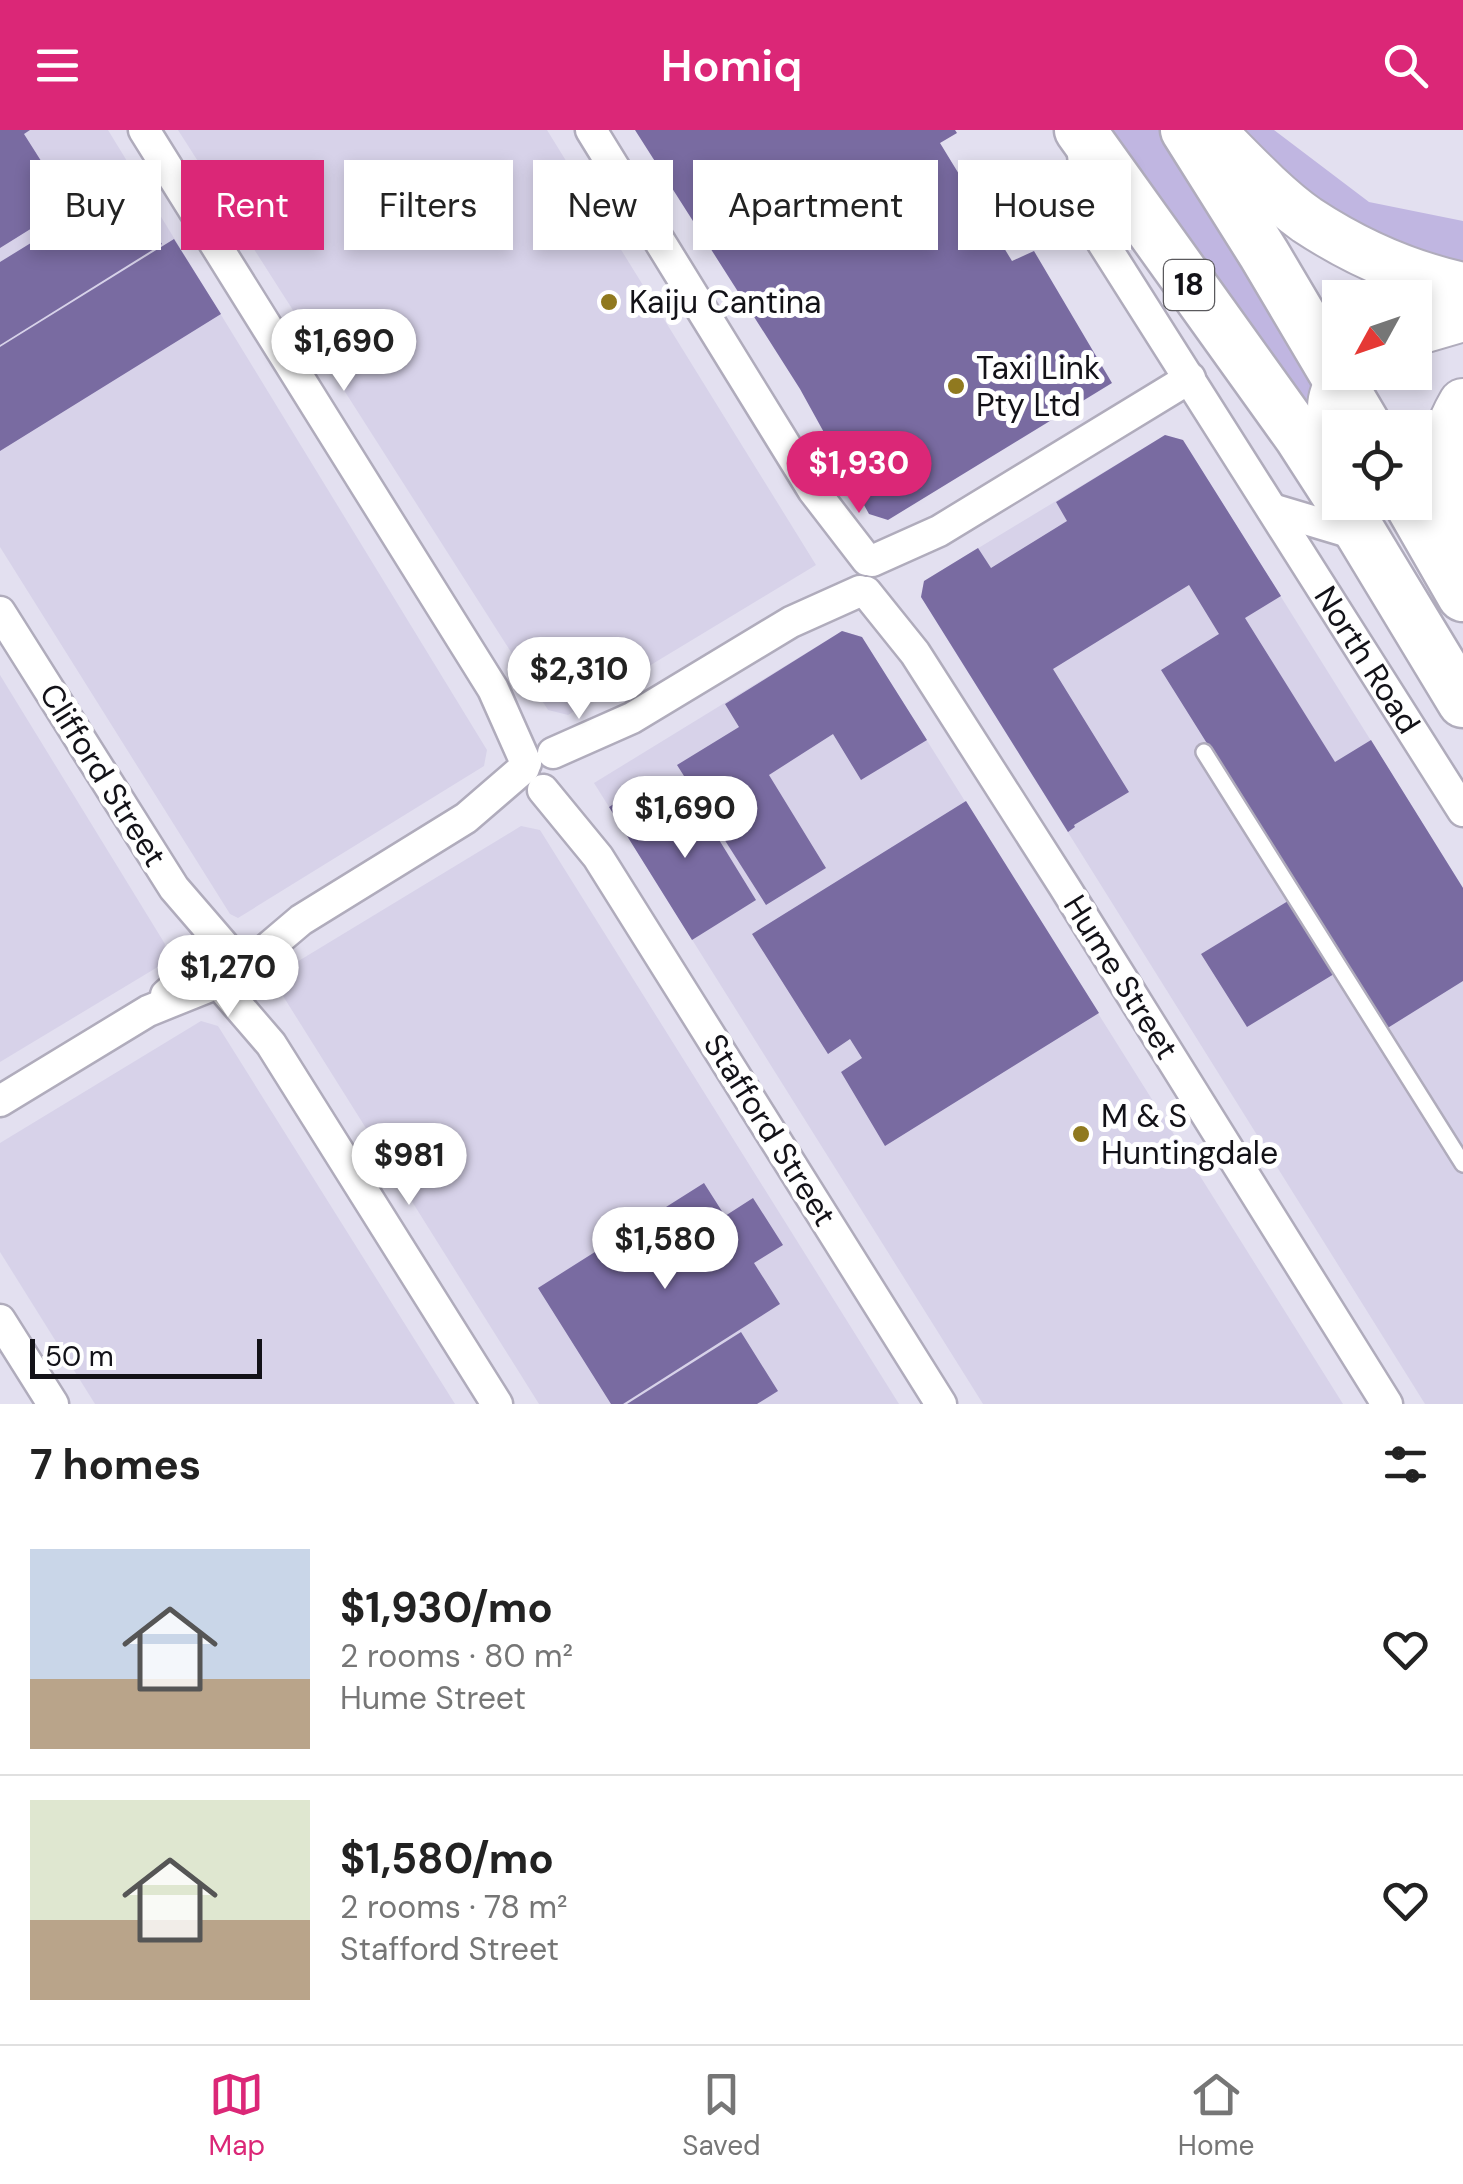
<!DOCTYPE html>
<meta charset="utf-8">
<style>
:root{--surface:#fff;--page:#f2f2f2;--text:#222;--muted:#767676;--line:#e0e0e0;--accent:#db2777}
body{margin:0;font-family:"DM Sans",sans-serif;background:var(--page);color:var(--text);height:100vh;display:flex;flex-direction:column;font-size:38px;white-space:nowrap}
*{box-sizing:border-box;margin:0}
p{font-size:32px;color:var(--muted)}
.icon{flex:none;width:55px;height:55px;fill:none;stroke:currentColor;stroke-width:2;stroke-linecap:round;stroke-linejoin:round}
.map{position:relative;height:1274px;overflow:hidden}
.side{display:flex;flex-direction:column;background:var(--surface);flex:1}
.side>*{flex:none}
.hud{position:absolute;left:30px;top:30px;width:1405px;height:90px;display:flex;gap:20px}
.needle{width:65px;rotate:230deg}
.fabs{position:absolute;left:1322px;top:150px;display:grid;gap:20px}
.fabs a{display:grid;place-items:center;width:110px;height:110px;border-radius:0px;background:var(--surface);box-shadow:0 5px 15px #0003;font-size:50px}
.scale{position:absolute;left:30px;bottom:25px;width:232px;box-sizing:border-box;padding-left:10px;border:5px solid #131218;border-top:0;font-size:28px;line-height:35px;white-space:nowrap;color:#131218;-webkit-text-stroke:8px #fff;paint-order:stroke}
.price{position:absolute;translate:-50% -85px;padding:0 22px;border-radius:35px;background:#fff;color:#222;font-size:32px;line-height:65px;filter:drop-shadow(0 2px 5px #0008)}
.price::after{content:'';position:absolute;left:50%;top:60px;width:30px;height:22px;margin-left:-15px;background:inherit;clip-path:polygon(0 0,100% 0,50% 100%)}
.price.current{background:var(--accent);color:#fff}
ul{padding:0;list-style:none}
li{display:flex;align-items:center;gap:30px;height:250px;padding:0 30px}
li+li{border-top:2px solid var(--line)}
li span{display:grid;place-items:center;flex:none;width:280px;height:200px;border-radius:0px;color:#555}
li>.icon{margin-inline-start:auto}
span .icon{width:120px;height:120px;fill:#fffc;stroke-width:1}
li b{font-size:42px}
h2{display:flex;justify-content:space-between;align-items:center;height:120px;padding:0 30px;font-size:42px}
.chip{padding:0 35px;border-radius:0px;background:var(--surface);box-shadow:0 5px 15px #0003;font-size:35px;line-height:90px}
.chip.current{background:var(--accent);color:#fff}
header{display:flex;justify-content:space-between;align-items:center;height:130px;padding:0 30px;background:var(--accent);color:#fff;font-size:45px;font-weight:600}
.dock{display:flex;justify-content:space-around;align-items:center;height:140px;border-top:2px solid var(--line);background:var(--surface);font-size:28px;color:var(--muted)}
.dock a{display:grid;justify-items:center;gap:5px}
.dock .current{color:var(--accent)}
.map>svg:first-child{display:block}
.built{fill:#d7d2e9}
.green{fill:#c0b6e1}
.building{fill:#796ba1}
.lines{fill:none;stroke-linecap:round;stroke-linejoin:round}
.service-casing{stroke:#b0acbc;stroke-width:20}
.minor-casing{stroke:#b0acbc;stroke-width:35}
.primary-casing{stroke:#b0acbc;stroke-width:52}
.trunk-casing{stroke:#b0acbc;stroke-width:55}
.service{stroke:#fff;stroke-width:15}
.minor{stroke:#fff;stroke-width:30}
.primary{stroke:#fff;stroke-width:48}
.trunk{stroke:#fff;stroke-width:50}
.poi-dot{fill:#90791f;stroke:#fff;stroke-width:4}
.labels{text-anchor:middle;stroke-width:10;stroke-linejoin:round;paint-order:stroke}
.shield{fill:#fff;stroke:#5a595d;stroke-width:2.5}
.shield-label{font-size:30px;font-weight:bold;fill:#131218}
.poi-label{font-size:32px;fill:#131218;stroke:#fff;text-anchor:start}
.street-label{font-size:32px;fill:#131218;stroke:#fff}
</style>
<header><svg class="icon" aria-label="menu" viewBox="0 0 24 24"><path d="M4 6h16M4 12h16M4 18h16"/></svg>Homiq<svg class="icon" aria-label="search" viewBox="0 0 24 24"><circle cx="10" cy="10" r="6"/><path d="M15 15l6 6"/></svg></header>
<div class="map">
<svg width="1463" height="1274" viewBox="0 0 1463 1274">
<rect width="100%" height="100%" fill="#e3e0f0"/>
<path class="built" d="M0,0H108L487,620L484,636L238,788L230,784L0,417Z
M178,0H547L816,435L568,585L548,580Z
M1165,305L1183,310L1463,758V1274H1425L921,467L924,451Z
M842,501L862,507L1343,1274H983L594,653Z
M0,545L165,814L161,835L0,932Z
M521,696L540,700L899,1274H539L278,858L282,841Z
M201,891L218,896L455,1274H95L0,1122V1013Z"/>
<path class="green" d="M1101,0H1163L1308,227L1339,321Z
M1233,0H1274L1369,72L1463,91V141L1333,87Z"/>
<path class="building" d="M0,0H30L24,4L69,75L0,118Z
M635,0H955L957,3L940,13L1012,131L1034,121L1112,253L888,390L869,384L800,259Z
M125,55L162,114L0,215V132Z
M174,109L221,184L0,321V217Z
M1165,305L1183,310L1281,466L1245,488L1335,632L1371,610L1463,758V851L1386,899L1161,540L1219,504L1189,455L1053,539L1129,662L1074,695L1075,697L1068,702L921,467L924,451L978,418L991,438L1067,391L1056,372Z
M842,501L862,507L927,610L861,650L833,604L769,645L826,738L766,775L677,635L739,597L725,574Z
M642,656L662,689L694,669L756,770L692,810L609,677Z
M966,671L1099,883L885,1016L841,942L862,928L850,909L828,924L752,804Z
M1288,771L1334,844L1247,897L1201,824Z
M704,1053L725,1086L753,1068L783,1115L754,1133L780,1174L623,1274H611L538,1158Z
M741,1202L778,1261L757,1274H627Z"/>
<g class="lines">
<g class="service-casing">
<path id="service" d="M1204,622L1463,1034"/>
</g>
<g class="minor-casing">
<g id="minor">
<path d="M144,0L493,559L526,633"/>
<path d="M591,0L813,360L867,430"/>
<path id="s1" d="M1082,13L1089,91L1463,681"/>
<path d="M1272,379L1362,406"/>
<path d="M872,431L939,401L1190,248"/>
<path d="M866,462L915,523L1064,756L1387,1274"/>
<path d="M0,482L174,758L224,816"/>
<path d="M553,623L632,588L791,492L860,461"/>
<path d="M543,660L598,727L941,1274"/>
<path d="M242,840L301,790L466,688L524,638"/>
<path d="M221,856L271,914L497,1274"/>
<path d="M166,865L203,832"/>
<path d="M0,971L148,881L215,854"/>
<path d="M0,1190L53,1274"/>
</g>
</g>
<g class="primary-casing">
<path id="primary" d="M1210,0C1239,29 1274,67 1307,90C1354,121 1408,145 1463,157
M1415,201L1463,187
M1463,273C1430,329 1443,369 1463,426
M1340,307C1328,281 1329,266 1347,242"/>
</g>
<g class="trunk-casing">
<path id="trunk" d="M1080,0L1300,307L1340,369
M1186,0L1264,124L1367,298
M1342,372L1463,572
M1409,372L1463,466"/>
</g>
<use href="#service" class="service"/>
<use href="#minor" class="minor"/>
<use href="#primary" class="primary"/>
<use href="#trunk" class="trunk"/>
</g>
<g class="poi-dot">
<circle cx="609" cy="172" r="10"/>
<circle cx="956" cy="256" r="10"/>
<circle cx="1081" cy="1004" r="10"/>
</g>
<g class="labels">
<rect class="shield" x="1164" y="130" width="50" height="50" rx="8"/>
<g class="shield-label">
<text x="1189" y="165">18</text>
</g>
<g class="poi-label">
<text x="629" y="183">Kaiju Cantina</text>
<text x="976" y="249">Taxi Link<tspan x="976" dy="37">Pty Ltd</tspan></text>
<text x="1101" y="997">M &amp; S<tspan x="1101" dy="37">Huntingdale</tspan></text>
</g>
<g class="street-label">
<text dy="11" stroke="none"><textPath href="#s1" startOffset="598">North Road</textPath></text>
<text transform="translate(103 645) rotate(58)" y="11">Clifford Street</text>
<text transform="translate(1121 847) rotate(58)" y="11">Hume Street</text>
<text transform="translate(770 1000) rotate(58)" y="11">Stafford Street</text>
</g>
</g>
</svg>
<div class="fabs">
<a><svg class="needle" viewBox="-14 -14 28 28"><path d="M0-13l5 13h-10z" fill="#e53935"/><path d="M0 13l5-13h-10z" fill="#767676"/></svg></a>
<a><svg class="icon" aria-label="locate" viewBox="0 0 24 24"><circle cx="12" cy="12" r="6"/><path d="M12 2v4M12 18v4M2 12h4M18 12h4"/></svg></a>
</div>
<div class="scale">50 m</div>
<b class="price" style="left:344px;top:264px">$1,690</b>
<b class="price current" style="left:859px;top:386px">$1,930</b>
<b class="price" style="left:579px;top:592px">$2,310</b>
<b class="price" style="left:685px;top:731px">$1,690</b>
<b class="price" style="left:228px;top:890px">$1,270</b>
<b class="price" style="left:409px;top:1078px">$981</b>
<b class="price" style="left:665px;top:1162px">$1,580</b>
<div class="hud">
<a class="chip">Buy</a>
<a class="chip current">Rent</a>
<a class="chip">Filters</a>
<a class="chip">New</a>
<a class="chip">Apartment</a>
<a class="chip">House</a>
</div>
</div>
<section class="side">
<h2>7 homes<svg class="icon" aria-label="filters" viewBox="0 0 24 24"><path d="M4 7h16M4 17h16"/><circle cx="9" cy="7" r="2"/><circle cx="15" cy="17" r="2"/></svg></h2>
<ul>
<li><span style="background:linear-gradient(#c9d6e8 65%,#b9a48a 0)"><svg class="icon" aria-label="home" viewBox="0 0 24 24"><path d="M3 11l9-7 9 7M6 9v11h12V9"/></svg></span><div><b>$1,930/mo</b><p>2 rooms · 80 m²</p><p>Hume Street</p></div><svg class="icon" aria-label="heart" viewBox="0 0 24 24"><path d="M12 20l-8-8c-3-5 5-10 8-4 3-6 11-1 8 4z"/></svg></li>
<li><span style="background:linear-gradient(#dfe7d0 60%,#b9a48a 0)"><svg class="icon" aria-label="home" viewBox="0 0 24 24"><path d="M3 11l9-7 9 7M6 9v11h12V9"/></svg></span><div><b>$1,580/mo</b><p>2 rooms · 78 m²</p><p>Stafford Street</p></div><svg class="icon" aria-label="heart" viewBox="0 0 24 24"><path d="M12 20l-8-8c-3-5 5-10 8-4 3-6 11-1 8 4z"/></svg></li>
</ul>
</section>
<nav class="dock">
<a class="current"><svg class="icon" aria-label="map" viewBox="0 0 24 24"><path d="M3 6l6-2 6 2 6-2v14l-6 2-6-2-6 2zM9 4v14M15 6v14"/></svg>Map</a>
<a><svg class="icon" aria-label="saved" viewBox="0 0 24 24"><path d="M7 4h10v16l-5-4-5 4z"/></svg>Saved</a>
<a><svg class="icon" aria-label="home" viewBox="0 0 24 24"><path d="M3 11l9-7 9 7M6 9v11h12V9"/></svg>Home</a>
</nav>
